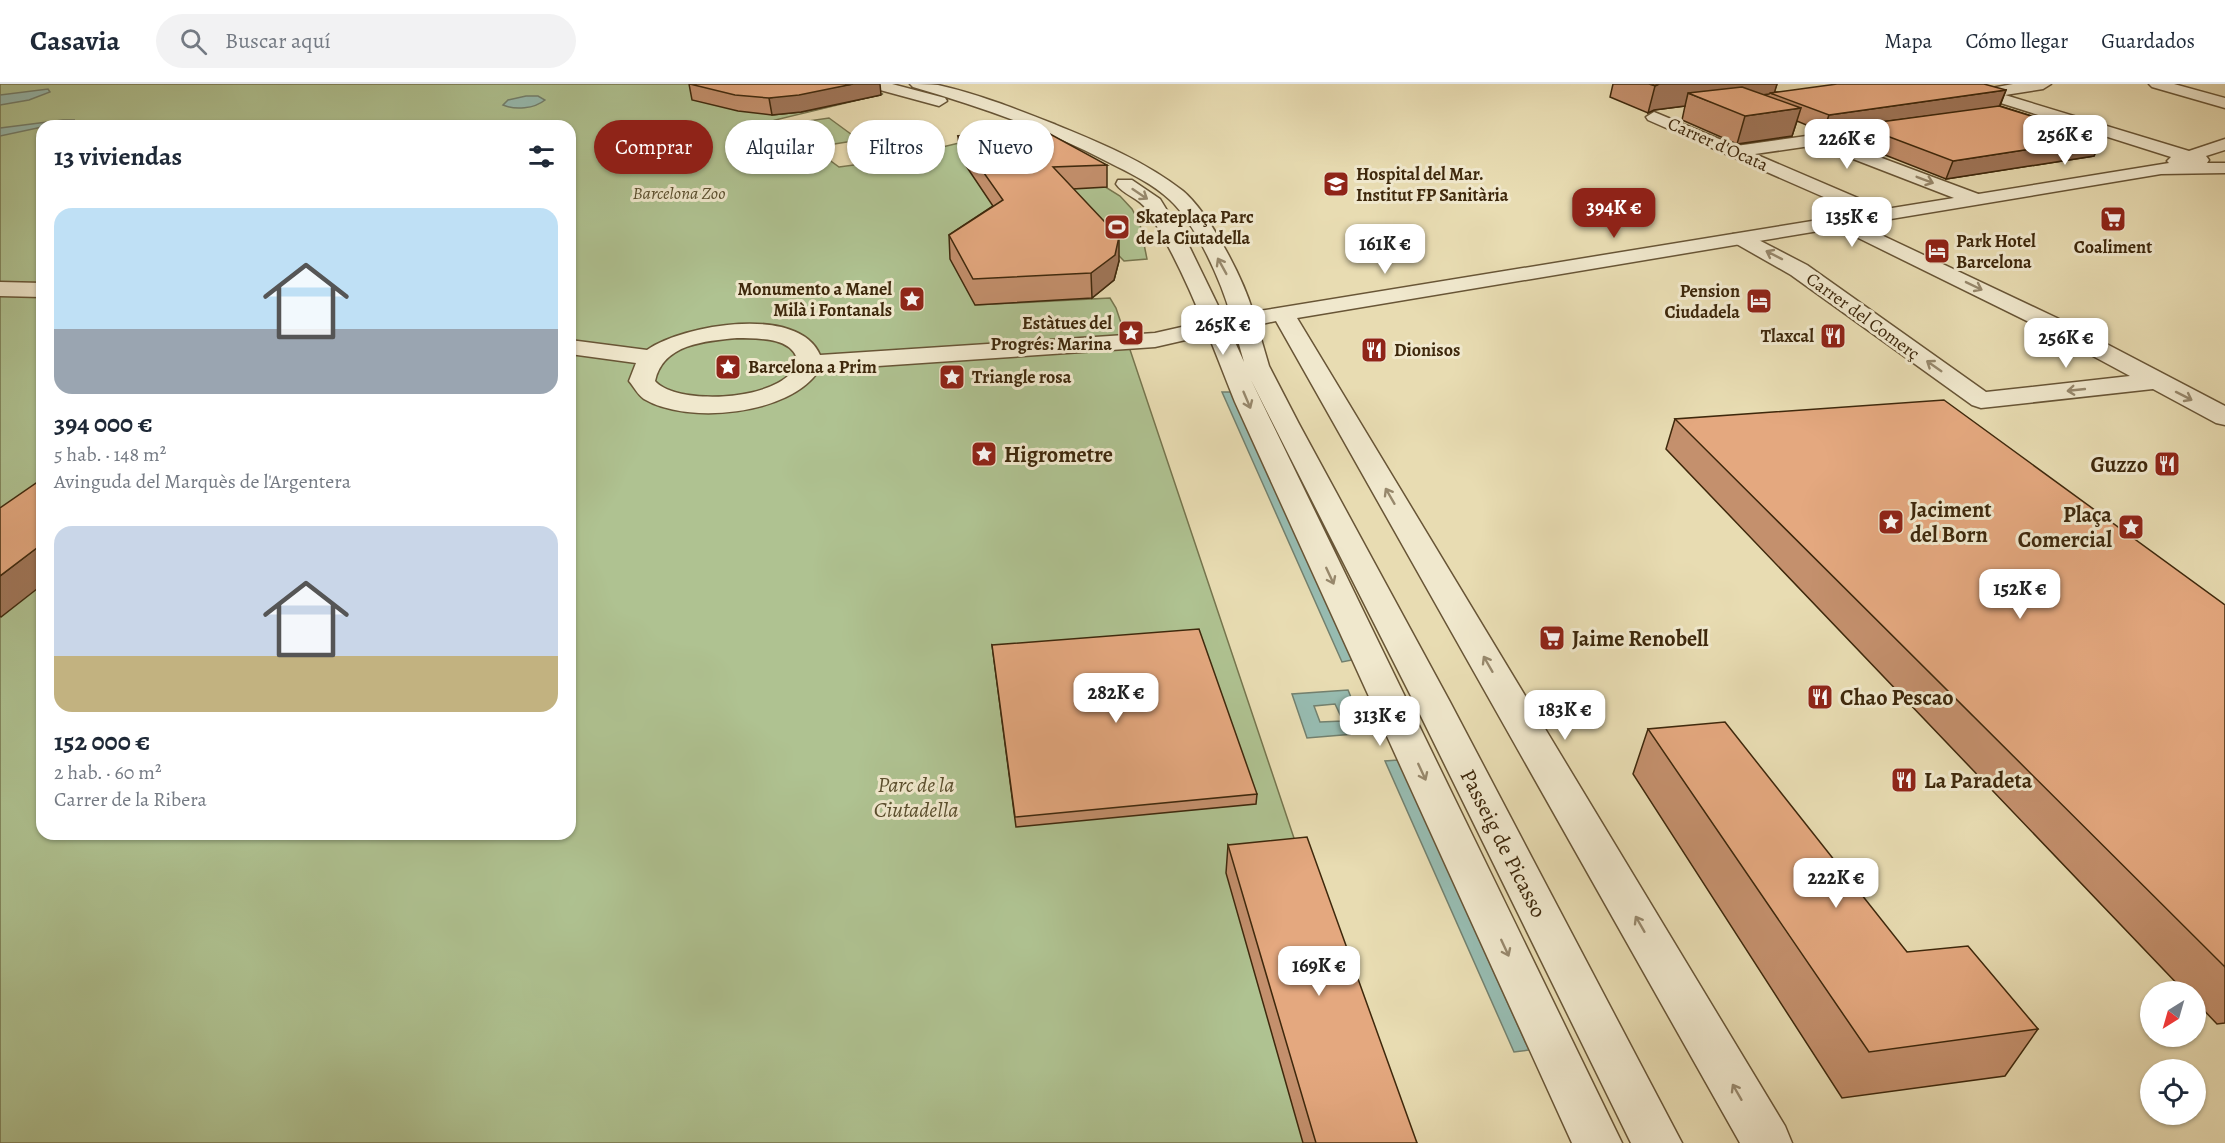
<!DOCTYPE html>
<html lang="es">
<meta charset="utf-8">
<style>
:root{--surface:#fff;--page:#f2f2f3;--text:#1f2937;--muted:#747a83;--line:#e0e1e3;--accent:#8f2418}
body{margin:0;font-family:Alegreya,serif;background:var(--page);color:var(--text);height:100vh;display:flex;flex-direction:column;font-size:22px;white-space:nowrap}
*{box-sizing:border-box;margin:0}
p{font-size:20px;color:var(--muted)}
.icon{flex:none;width:33px;height:33px;fill:none;stroke:currentColor;stroke-width:2;stroke-linecap:round;stroke-linejoin:round}
.map{position:relative;flex:1;overflow:hidden}
.details{position:absolute;left:36px;top:36px;width:540px;height:720px;display:flex;flex-direction:column;background:var(--surface);border-radius:18px;box-shadow:0 2px 4px #0004}
.details>*{flex:none}
.top-card{position:absolute;left:594px;top:36px;width:570px;height:54px;display:flex;gap:12px}
.needle{width:39px;rotate:217deg}
.buttons{position:absolute;left:2140px;top:897px;display:grid;gap:12px}
.buttons a{display:grid;place-items:center;width:66px;height:66px;border-radius:50%;background:var(--surface);box-shadow:0 2px 4px #0004;font-size:30px}
.price{position:absolute;translate:-50% -51px;padding:0 14px;border-radius:12px;background:#fff;color:#222;font-size:20px;line-height:39px;filter:drop-shadow(0 2px 3px #0008)}
.price::after{content:'';position:absolute;left:50%;top:36px;width:18px;height:14px;margin-left:-9px;background:inherit;clip-path:polygon(0 0,100% 0,50% 100%)}
.price.active{background:var(--accent);color:#fff}
ul{padding:0;list-style:none}
li{display:grid;align-content:center;gap:12px;height:318px;padding:0 18px}
li span{display:grid;place-items:center;height:186px;border-radius:18px;color:#555}
li>.icon{margin-inline-start:auto}
span .icon{width:108px;height:108px;fill:#fffc;stroke-width:1}
li b{font-size:26px}
h2{display:flex;justify-content:space-between;align-items:center;height:72px;padding:0 18px;font-size:26px}
.chip{padding:0 21px;border-radius:27px;background:var(--surface);box-shadow:0 2px 4px #0004;font-size:21px;line-height:54px}
.chip.active{background:var(--accent);color:#fff}
header{display:flex;align-items:center;gap:36px;box-sizing:border-box;height:84px;padding:0 30px;background:var(--surface);border-bottom:2px solid var(--line)}
header strong{font-size:28px}
nav{display:flex;gap:33px;margin-inline-start:auto;font-size:21px}
.search{width:420px;height:54px;background:var(--page);display:flex;align-items:center;gap:15px;box-sizing:border-box;padding:0 21px;border-radius:33px;color:var(--muted);font-size:22px}
.map>svg:first-child{display:block}
.green{fill:#afc291;stroke:#76754e;stroke-width:1.5;fill-rule:evenodd}
.water{fill:#97bbb0;stroke:#73806e;stroke-width:1.5;fill-rule:evenodd}
.lines{fill:none;stroke-linecap:round;stroke-linejoin:round}
.minor-casing{stroke:#685536;stroke-width:3}
.tertiary-casing{stroke:#685536;stroke-width:3}
.minor{fill:#f0e8cd;fill-rule:evenodd}
.tertiary{fill:#f0e8cd;fill-rule:evenodd}
.wall{fill:#c4906d;stroke:#3e280c;stroke-width:1.5}
.shaded-wall{fill:#a07659;stroke:#3e280c;stroke-width:1.5}
.building{fill:#e4a87f;stroke:#3e280c;stroke-width:1.5}
.oneway{stroke:#97886c}
.labels{text-anchor:middle;stroke-width:6;stroke-linejoin:round;paint-order:stroke}
.far-street-label{font-size:18px;fill:#3e280c;stroke:#f0e8cd}
.far-poi-label{font-size:18px;font-weight:bold;fill:#3e280c;stroke:#f0e8cd;text-anchor:start}
.far-park-label{font-size:18px;font-style:italic;fill:#5a4e2d;stroke:#f0e8cd}
.poi-label{font-size:22px;font-weight:bold;fill:#3e280c;stroke:#f0e8cd;text-anchor:start}
.park-label{font-size:22px;font-style:italic;fill:#5a4e2d;stroke:#f0e8cd}
.street-label{font-size:22px;fill:#3e280c;stroke:#f0e8cd}
</style>
<header>
<strong>Casavia</strong>
<div class="search"><svg class="icon" aria-label="search" viewBox="0 0 24 24"><circle cx="10" cy="10" r="6"/><path d="M15 15l6 6"/></svg>Buscar aquí</div>
<nav><a>Mapa</a><a>Cómo llegar</a><a>Guardados</a></nav>
</header>
<div class="map">
<svg width="2225" height="1059" viewBox="0 0 2225 1059">
<rect width="100%" height="100%" fill="#e8dcb2"/>
<filter id="stains"><feTurbulence type="fractalNoise" baseFrequency=".00333" numOctaves="4"/><feColorMatrix values="0 0 0 0 .2 0 0 0 0 .09 0 0 0 0 .02 0 0 0 .5 -.17"/></filter>
<radialGradient id="worn" r=".72"><stop offset=".6" stop-color="#630" stop-opacity="0"/><stop offset="1" stop-color="#630" stop-opacity=".3"/></radialGradient>
<path class="green" d="M0,0H840L883,10L775,36L839,83L884,77L959,59L1075,84L1120,112L1132,125L1140,140L1147,175L1124,177L1095,147L975,221L1110,214L1116,224L1303,781L1401,1059H0ZM42,42H570V750H42Z
M829,34L859,56L816,63L788,40Z"/>
<path class="water" d="M48,5L50,8L29,16L0,21V11Z
M526,12H538L545,16C534,25 515,26 503,21L508,16Z
M63,36H75L0,52V44Z
M1222,308H1231L1352,576L1342,578Z
M1348,606L1366,649L1307,654L1292,610ZM1335,620L1343,637L1320,638L1314,622Z
M1398,676L1529,966L1514,968L1385,677Z"/>
<g class="lines">
<g class="minor-casing">
<path id="minor" d="M1654,28L1736,62L1898,39L1904,40L1906,44L1904,48L1839,58L1981,111L1984,115L1981,119H1967L1817,61L1755,70L1888,127L1891,131L1888,135H1874L1648,36L1646,33Z
M1839,131L2057,234L2225,322V341L2216,339L2153,305L1981,324L1972,321L1791,191L1733,158L1730,154L1733,150H1747L1807,181L1986,308L2130,292L2041,244L1832,141L1829,137L1832,133Z
M0,198L42,199V213L0,212Z
M1217,235L1225,237L1229,242L1225,247L1155,263L819,286C791,331 687,341 644,315C638,311 634,303 629,297L636,279L570,270V256L647,266C682,241 799,220 820,271L1155,249ZM737,254C756,255 789,252 797,274C796,316 678,324 655,297C663,260 705,257 737,254Z"/>
</g>
<g class="tertiary-casing">
<path id="tertiary" d="M866,0H892L945,14L947,17L939,22L869,3Z
M910,0C919,0 929,0 938,1C978,10 1016,25 1054,40C1098,58 1145,77 1183,107C1210,130 1243,194 1253,228L2169,79L2167,77L2171,73L1950,3L1947,0H1971L1986,5L2013,0H2051L2043,5L2005,11L2189,67L2225,55V66L2206,72L2209,76L2207,79H2225V89L2161,90L1297,234L1785,1042L1792,1059H1740L1276,237L1257,241L1269,282L1299,340L1450,618L1682,1059H1631L1414,618L1251,296L1622,1059H1572L1235,318C1209,253 1185,185 1147,126C1140,114 1123,111 1116,100L1118,96H1132L1160,115L1190,164L1224,234L1231,232C1222,199 1196,140 1170,116C1153,100 1130,89 1108,78C1045,45 981,23 913,3ZM1235,246L1244,278L1230,247Z
M2149,0H2174L2225,14V24L2152,3Z"/>
</g>
<use href="#minor" class="minor"/>
<use href="#tertiary" class="tertiary"/>
</g>
<path class="wall" d="M689,0L881,11L801,28L772,31L738,27L692,16Z
M1613,0H1777L1774,8L2006,6L2000,22L2102,54L2094,72L1946,95L1852,58L1857,43L1823,48L1797,37L1792,52L1737,60L1682,36L1685,22L1654,26L1648,29L1610,13Z
M958,52L1107,81V103L1073,105L1119,177L1114,196L1092,214L975,221L950,175L949,151L993,122L960,73Z
M1675,335L2225,521V939L2217,940L2196,918V908H2185L1666,365Z
M992,561L1257,710L1256,720L1016,743Z
M1648,645L1907,868L2038,945L2005,992L1842,1014L1633,690Z
M1228,761L1417,1059H1303L1226,789Z"/>
<path class="shaded-wall" d="M853,0H880L881,11L801,28L772,31L769,14Z
M1659,0H1777L1774,10L1770,9L1769,10L1711,18L1688,9L1685,22L1654,26L1648,29L1655,2Z
M2006,6L1999,23L1858,41L1857,43L1823,48L1829,31Z
M1801,24L1792,52L1737,60L1745,32Z
M2102,54L2094,72L1946,95L1953,77Z
M1119,153V177L1114,196L1092,214L1091,189Z
M42,460V501L1,533L0,532V492Z"/>
<path class="building" d="M690,0H853L799,11L769,14L735,11Z
M1649,0H1659L1655,2Z
M1837,0H1984L2006,6L1829,31L1770,9Z
M1742,3L1801,24L1745,32L1688,9Z
M1999,22L2102,54L1953,77L1858,41Z
M1028,38L1107,81L1053,83L1119,153L1115,171L1091,189L973,195L949,151L1003,116L958,52Z
M1944,316L2225,521V883L1675,335Z
M42,395V460L0,492V424Z
M1199,545L1257,710L1015,733L992,561Z
M1725,638L1907,868L1968,862L2038,945L1869,968L1648,645Z
M1307,753L1417,1059H1316L1228,761Z"/>
<defs><path id="oneway-shaft" d="M-6 0H5M1.5-3L5.5 0L1.5 3" fill="none" stroke-width="1.6" stroke-linecap="round" stroke-linejoin="round" transform="scale(1.5)"/></defs>
<g class="oneway">
<use href="#oneway-shaft" transform="translate(1925 96) rotate(21)"/>
<use href="#oneway-shaft" transform="translate(1140 110) rotate(34)"/>
<use href="#oneway-shaft" transform="translate(1774 171) rotate(-153)"/>
<use href="#oneway-shaft" transform="translate(1222 182) rotate(-119)"/>
<use href="#oneway-shaft" transform="translate(1974 202) rotate(26)"/>
<use href="#oneway-shaft" transform="translate(1934 282) rotate(-145)"/>
<use href="#oneway-shaft" transform="translate(2076 306) rotate(174)"/>
<use href="#oneway-shaft" transform="translate(2184 312) rotate(27)"/>
<use href="#oneway-shaft" transform="translate(1247 316) rotate(67)"/>
<use href="#oneway-shaft" transform="translate(1390 412) rotate(-120)"/>
<use href="#oneway-shaft" transform="translate(1330 492) rotate(65)"/>
<use href="#oneway-shaft" transform="translate(1488 580) rotate(-120)"/>
<use href="#oneway-shaft" transform="translate(1422 688) rotate(65)"/>
<use href="#oneway-shaft" transform="translate(1640 840) rotate(-120)"/>
<use href="#oneway-shaft" transform="translate(1505 864) rotate(65)"/>
<use href="#oneway-shaft" transform="translate(1737 1008) rotate(-120)"/>
</g>
<defs>
<g id="university-square" transform="scale(1.35)"><rect x="-9" y="-9" width="18" height="18" rx="4" fill="#8f2418" stroke="#f0e8cd"/><path d="M0-5L7-2L0 1L-7-2ZM-4 1L0 2.5L4 1V4Q0 6-4 4Z" fill="#fff"/></g>
<g id="supermarket-square" transform="scale(1.35)"><rect x="-9" y="-9" width="18" height="18" rx="4" fill="#8f2418" stroke="#f0e8cd"/><path d="M-6-5.5h2.5l.6 2H6L4.5 2H-2.5L-4.4-4H-6ZM-1.5 3.2a1.3 1.3 0 1 0 .1 0ZM3 3.2a1.3 1.3 0 1 0 .1 0Z" fill="#fff"/></g>
<g id="stadium-square" transform="scale(1.35)"><rect x="-9" y="-9" width="18" height="18" rx="4" fill="#8f2418" stroke="#f0e8cd"/><path d="M0-5a6.5 5 0 1 0 0 10a6.5 5 0 1 0 0-10ZM-3.5-1.8h7v3.6h-7Z" fill="#fff"/></g>
<g id="hotel-square" transform="scale(1.35)"><rect x="-9" y="-9" width="18" height="18" rx="4" fill="#8f2418" stroke="#f0e8cd"/><path d="M-6-4.5h1.5V1H6V5H4.5V3h-9V5H-6ZM-4 0a1.8 1.8 0 1 1 3.6 0ZM.5 0V-2.5h3Q6-2.5 6 0Z" fill="#fff"/></g>
<g id="sight-square" transform="scale(1.35)"><rect x="-9" y="-9" width="18" height="18" rx="4" fill="#8f2418" stroke="#f0e8cd"/><path d="M0-6L1.8-2.2L6-1.7L2.9 1.2L3.7 5.4L0 3.3L-3.7 5.4L-2.9 1.2L-6-1.7L-1.8-2.2Z" fill="#fff"/></g>
<g id="restaurant-square" transform="scale(1.35)"><rect x="-9" y="-9" width="18" height="18" rx="4" fill="#8f2418" stroke="#f0e8cd"/><path d="M-5-6h1v4h1v-4h1v4h1v-4h1v5L-1.5 .5V6h-2V.5L-5-1ZM5-6V6H3V1.5H1.5Q1.5-4 5-6Z" fill="#fff"/></g>
</defs>
<g fill-rule="evenodd">
<use href="#university-square" x="1336" y="100"/>
<use href="#supermarket-square" x="2113" y="135"/>
<use href="#stadium-square" x="1117" y="143"/>
<use href="#hotel-square" x="1937" y="167"/>
<use href="#sight-square" x="912" y="215"/>
<use href="#hotel-square" x="1759" y="217"/>
<use href="#sight-square" x="1131" y="249"/>
<use href="#restaurant-square" x="1833" y="252"/>
<use href="#restaurant-square" x="1374" y="266"/>
<use href="#sight-square" x="728" y="283"/>
<use href="#sight-square" x="952" y="293"/>
<use href="#sight-square" x="984" y="370"/>
<use href="#restaurant-square" x="2167" y="380"/>
<use href="#sight-square" x="1891" y="438"/>
<use href="#sight-square" x="2131" y="443"/>
<use href="#supermarket-square" x="1552" y="554"/>
<use href="#restaurant-square" x="1820" y="613"/>
<use href="#restaurant-square" x="1904" y="696"/>
</g>
<g class="labels">
<g class="far-street-label">
<text transform="translate(1718 60) rotate(24)" y="6">Carrer d'Ocata</text>
<text transform="translate(1863 232) rotate(36)" y="6">Carrer del Comerç</text>
</g>
<g class="far-poi-label">
<text x="1356" y="96">Hospital del Mar.<tspan x="1356" dy="21">Institut FP Sanitària</tspan></text>
<text x="1136" y="139">Skateplaça Parc<tspan x="1136" dy="21">de la Ciutadella</tspan></text>
<text x="1956" y="163">Park Hotel<tspan x="1956" dy="21">Barcelona</tspan></text>
<text x="2113" y="169" text-anchor="middle">Coaliment</text>
<text x="892" y="211" text-anchor="end">Monumento a Manel<tspan x="892" dy="21">Milà i Fontanals</tspan></text>
<text x="1740" y="213" text-anchor="end">Pension<tspan x="1740" dy="21">Ciudadela</tspan></text>
<text x="1112" y="245" text-anchor="end">Estàtues del<tspan x="1112" dy="21">Progrés: Marina</tspan></text>
<text x="1814" y="258" text-anchor="end">Tlaxcal</text>
<text x="1394" y="272">Dionisos</text>
<text x="748" y="289">Barcelona a Prim</text>
<text x="972" y="299">Triangle rosa</text>
</g>
<g class="far-park-label">
<text x="679" y="115">Barcelona Zoo</text>
</g>
<g class="poi-label">
<text x="1004" y="378">Higrometre</text>
<text x="2148" y="388" text-anchor="end">Guzzo</text>
<text x="1910" y="433">Jaciment<tspan x="1910" dy="25">del Born</tspan></text>
<text x="2112" y="438" text-anchor="end">Plaça<tspan x="2112" dy="25">Comercial</tspan></text>
<text x="1572" y="562">Jaime Renobell</text>
<text x="1840" y="621">Chao Pescao</text>
<text x="1924" y="704">La Paradeta</text>
</g>
<g class="park-label">
<text x="916" y="708">Parc de la<tspan x="916" dy="25">Ciutadella</tspan></text>
</g>
<g class="street-label">
<text transform="translate(1504 759) rotate(63)" y="8">Passeig de Picasso</text>
</g>
</g>
<rect width="100%" height="100%" filter="url(#stains)"/>
<rect width="100%" height="100%" fill="url(#worn)"/>
</svg>
<div class="buttons">
<a><svg class="needle" viewBox="-14 -14 28 28"><path d="M0-13l5 13h-10z" fill="#e53935"/><path d="M0 13l5-13h-10z" fill="#747a83"/></svg></a>
<a><svg class="icon" aria-label="locate" viewBox="0 0 24 24"><circle cx="12" cy="12" r="6"/><path d="M12 2v4M12 18v4M2 12h4M18 12h4"/></svg></a>
</div>
<b class="price" style="left:2065px;top:82px">256K €</b>
<b class="price" style="left:1847px;top:86px">226K €</b>
<b class="price active" style="left:1614px;top:155px">394K €</b>
<b class="price" style="left:1852px;top:164px">135K €</b>
<b class="price" style="left:1385px;top:191px">161K €</b>
<b class="price" style="left:1223px;top:272px">265K €</b>
<b class="price" style="left:2066px;top:285px">256K €</b>
<b class="price" style="left:2020px;top:536px">152K €</b>
<b class="price" style="left:1116px;top:640px">282K €</b>
<b class="price" style="left:1565px;top:657px">183K €</b>
<b class="price" style="left:1380px;top:663px">313K €</b>
<b class="price" style="left:1836px;top:825px">222K €</b>
<b class="price" style="left:1319px;top:913px">169K €</b>
<div class="top-card">
<a class="chip active">Comprar</a>
<a class="chip">Alquilar</a>
<a class="chip">Filtros</a>
<a class="chip">Nuevo</a>
</div>
<section class="details">
<h2>13 viviendas<svg class="icon" aria-label="filters" viewBox="0 0 24 24"><path d="M4 7h16M4 17h16"/><circle cx="9" cy="7" r="2"/><circle cx="15" cy="17" r="2"/></svg></h2>
<ul>
<li><span style="background:linear-gradient(#bfe0f5 65%,#9aa5b1 0)"><svg class="icon" aria-label="home" viewBox="0 0 24 24"><path d="M3 11l9-7 9 7M6 9v11h12V9"/></svg></span><div><b>394 000 €</b><p>5 hab. · 148 m²</p><p>Avinguda del Marquès de l'Argentera</p></div></li>
<li><span style="background:linear-gradient(#c9d6e8 70%,#c2b280 0)"><svg class="icon" aria-label="home" viewBox="0 0 24 24"><path d="M3 11l9-7 9 7M6 9v11h12V9"/></svg></span><div><b>152 000 €</b><p>2 hab. · 60 m²</p><p>Carrer de la Ribera</p></div></li>
</ul>
</section>
</div>
